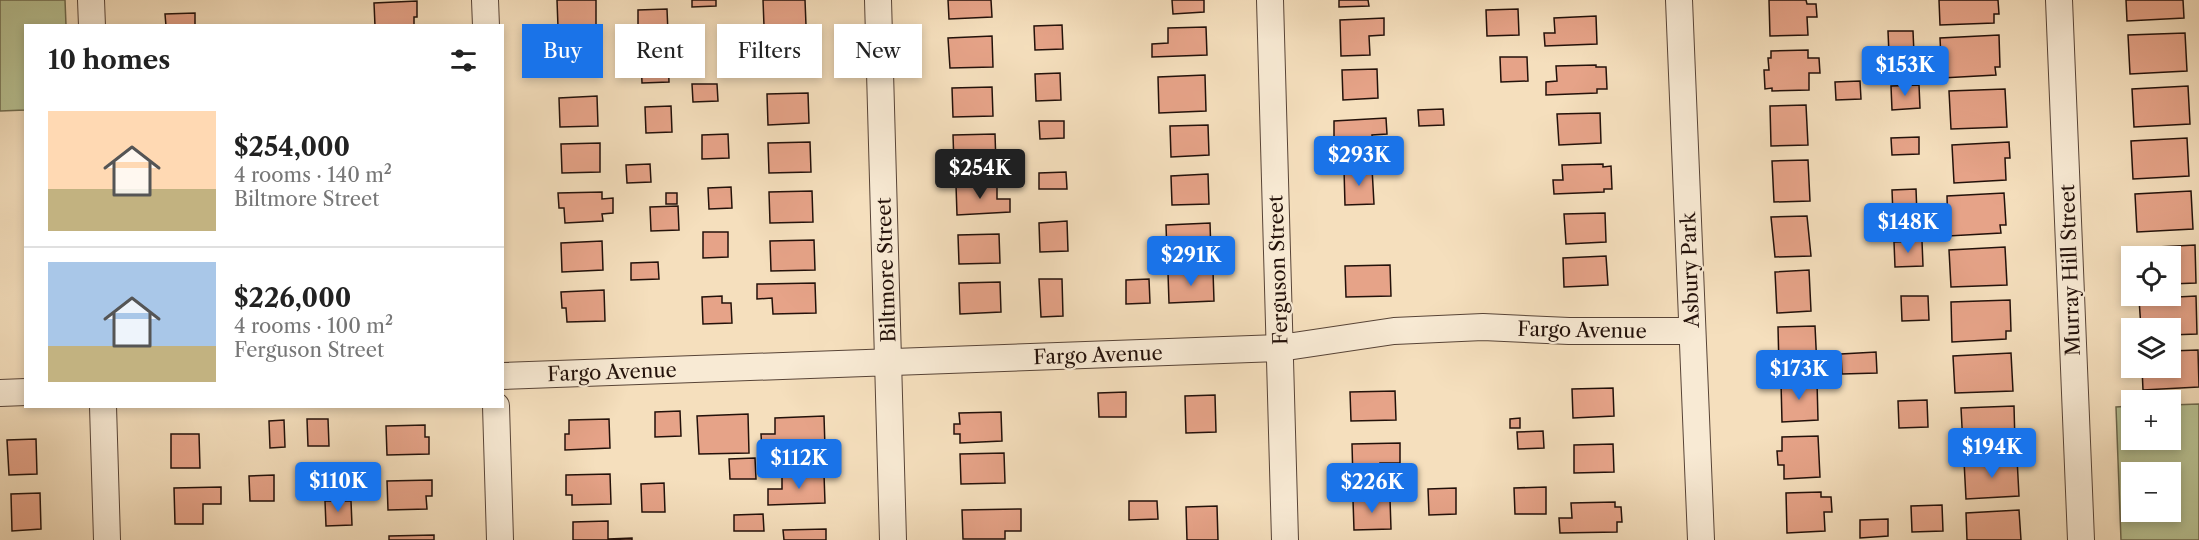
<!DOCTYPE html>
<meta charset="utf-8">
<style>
:root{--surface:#fff;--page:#f2f2f2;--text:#222;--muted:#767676;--line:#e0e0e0;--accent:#1a73e8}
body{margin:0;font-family:"Libre Caslon Text",serif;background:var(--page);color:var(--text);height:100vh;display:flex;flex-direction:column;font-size:22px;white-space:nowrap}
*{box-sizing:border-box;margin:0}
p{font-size:20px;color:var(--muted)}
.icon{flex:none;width:33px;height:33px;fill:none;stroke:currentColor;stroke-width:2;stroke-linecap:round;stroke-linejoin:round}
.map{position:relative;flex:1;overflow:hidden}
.side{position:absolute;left:24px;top:24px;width:480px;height:384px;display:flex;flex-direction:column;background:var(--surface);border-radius:0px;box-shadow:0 3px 9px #0003}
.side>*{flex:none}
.hud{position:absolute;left:522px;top:24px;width:570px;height:54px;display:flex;gap:12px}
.fabs{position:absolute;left:2121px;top:246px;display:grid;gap:12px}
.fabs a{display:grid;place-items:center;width:60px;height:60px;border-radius:0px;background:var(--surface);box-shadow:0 3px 9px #0003;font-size:30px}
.price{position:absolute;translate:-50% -51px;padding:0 14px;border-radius:6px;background:var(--accent);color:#fff;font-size:20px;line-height:39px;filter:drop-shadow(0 2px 3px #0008)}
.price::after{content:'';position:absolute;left:50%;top:36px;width:18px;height:14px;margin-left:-9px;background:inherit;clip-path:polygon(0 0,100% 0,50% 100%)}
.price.current{background:#222;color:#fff}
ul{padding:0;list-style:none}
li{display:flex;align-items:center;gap:18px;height:150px;padding:0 24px}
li+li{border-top:2px solid var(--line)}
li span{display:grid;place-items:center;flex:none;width:168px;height:120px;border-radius:0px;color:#555}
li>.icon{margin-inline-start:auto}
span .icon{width:72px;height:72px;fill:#fffc;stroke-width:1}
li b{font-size:26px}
h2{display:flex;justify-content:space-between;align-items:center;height:72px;padding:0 24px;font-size:26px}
.pill{padding:0 21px;border-radius:0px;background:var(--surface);box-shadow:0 3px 9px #0003;font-size:21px;line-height:54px}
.pill.current{background:var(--accent);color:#fff}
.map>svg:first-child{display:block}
.green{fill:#b8c293;stroke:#6e6a4e;stroke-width:1.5;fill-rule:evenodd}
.building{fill:#e6a388;stroke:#23110a;stroke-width:1.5}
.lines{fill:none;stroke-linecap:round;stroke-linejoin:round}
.minor-casing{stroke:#584437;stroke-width:28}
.minor{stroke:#f8ead4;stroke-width:26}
.labels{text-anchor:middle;stroke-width:4.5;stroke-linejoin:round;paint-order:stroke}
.street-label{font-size:20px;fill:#23110a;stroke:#f8ead4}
</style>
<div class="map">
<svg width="2199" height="540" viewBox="0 0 2199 540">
<rect width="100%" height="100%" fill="#f5dfbd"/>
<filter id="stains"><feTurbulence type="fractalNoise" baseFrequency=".00333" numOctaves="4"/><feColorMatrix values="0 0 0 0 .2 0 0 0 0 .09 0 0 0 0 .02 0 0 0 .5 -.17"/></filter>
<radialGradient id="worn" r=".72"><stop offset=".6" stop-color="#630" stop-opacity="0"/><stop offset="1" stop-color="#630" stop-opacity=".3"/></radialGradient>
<path class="green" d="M0,0H65L66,25L26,26L25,110L0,111Z
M2199,404V540H2121L2116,407L2131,406L2132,440H2170L2171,405ZM2132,472H2170V512H2132Z"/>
<path class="building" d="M557,0H596V25L558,27Z
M692,0H716V6L692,7Z
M763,0H805L806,25L764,26Z
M948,0H991L992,17L949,19Z
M1172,0H1204V12L1173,14Z
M1339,0H1368L1369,6L1339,7Z
M1769,0H1806L1807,4H1816L1817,17H1807L1808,35L1770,36Z
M1939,0H1998L1999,14H1994V23L1940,25Z
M2126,0H2183L2184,18L2127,21Z
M417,1V17H414V26H375L374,3Z
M667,9L668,33L638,34V10Z
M1518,9L1519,35L1487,36L1486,10Z
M195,13V26H166L165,14Z
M1596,16L1597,44L1545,46L1544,33H1555L1554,18Z
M1384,18V35L1369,36L1370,55L1341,56L1340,20Z
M1062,25L1063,49L1035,50L1034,26Z
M1206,27L1207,55L1152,57V44L1168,43V28Z
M1888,31H1913L1914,54L1889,55Z
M2185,33L2187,71L2130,74L2128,35Z
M1999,35L2000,67H1995L1996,75L1942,78L1940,38Z
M992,36L993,67L950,68L948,38Z
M596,44L597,74L559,75L558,63H554L553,46Z
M806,44L807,74L747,76L746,59L765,58L764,45Z
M1808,50V58H1819L1820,73H1809V90L1772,91V88L1765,89L1764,70H1769L1768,58H1771V51Z
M668,56L669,82L642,83L641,57Z
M1500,57H1527L1528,81L1501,82Z
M1596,65V67H1606L1607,89H1597V93L1546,95V82L1557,81L1556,66Z
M1377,69L1378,98L1343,100L1342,70Z
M1060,73L1061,100L1036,101L1035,74Z
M1205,75L1206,111L1159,113L1158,77Z
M1860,81L1861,99L1836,100L1835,82Z
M692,84H717L718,101L693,102Z
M1919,85L1920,108L1892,110L1891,86Z
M2188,86L2190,124L2134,127L2132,89Z
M992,87L993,116L953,117L952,88Z
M2005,89L2007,127L1951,129L1949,91Z
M808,93L809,123L768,125L767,94Z
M597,96L598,126L560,127L559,98Z
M1806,105L1808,145L1771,146L1770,106Z
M671,106L672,132L646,133L645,107Z
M1443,109L1444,125L1419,126L1418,110Z
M1600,113L1601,143L1559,145L1557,114Z
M1386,118L1387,134L1372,135L1373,155L1343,156V141H1334V121Z
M1039,121H1064V138L1040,139Z
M1208,125L1209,155L1171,157L1170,126Z
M728,134L729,158L702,159V135Z
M995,134L996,164L954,165L953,135Z
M1919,137V154L1892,155L1891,138Z
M2187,138L2189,176L2133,179L2131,141Z
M810,142L811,172L769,173L768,143Z
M2009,142L2010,158H2005L2006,180L1954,183L1952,145Z
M600,143V172L562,173L561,144Z
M1808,160L1810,201L1774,202L1772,161Z
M650,164L651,182L627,183L626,165Z
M1603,164V167L1611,166L1612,189H1604V192L1554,194L1553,180H1563L1562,165Z
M1372,168L1374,204L1345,205L1344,169Z
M1066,172L1067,189H1039V173Z
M1208,174L1209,204L1172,205L1171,176Z
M997,184V199H1010V212L957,215L956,185Z
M731,187L732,208L709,209L708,188Z
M1916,189L1917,215H1893L1892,190Z
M812,191L813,222L770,223L769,192Z
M2191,191L2193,229L2137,232L2135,194Z
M602,192V199L613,198V213L602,214L603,221L565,223L564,208H559L558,193Z
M666,193H677V204H666Z
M2004,193L2006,225H2000L2001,233L1948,236L1947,196Z
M678,206L679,230L651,231L650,207Z
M1605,213L1606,242L1566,244L1564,214Z
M1807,216L1811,256L1775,257L1771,217Z
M1067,221L1068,251L1040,252L1039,223Z
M1210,223L1211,253L1167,254L1166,225Z
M703,232H728V257L703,258Z
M999,234L1000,263L959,264L958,235Z
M814,240L815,270L771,271L770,241Z
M602,241L603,270L562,272L561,243Z
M1922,241L1923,266L1895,267L1894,242Z
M2195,245L2196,283L2170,284V256H2139L2138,248Z
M2005,247L2007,285L1951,287L1949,250Z
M1606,256L1608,285L1564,287L1563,258Z
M658,262L659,279L631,280V263Z
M1390,265L1391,296L1346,297L1345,266Z
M1809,270L1811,311L1777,313L1775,272Z
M1213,271L1214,301L1169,303L1168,273Z
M1039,279H1062L1063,316L1041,317Z
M1149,279L1150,303L1126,304V280Z
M1000,282L1001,312L960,314L959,283Z
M815,283L816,313L773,314L772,298L757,299V284Z
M604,290L605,321L567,322L566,308H562L561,292Z
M722,296V303H731L732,323L703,324L702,297Z
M1901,296H1928L1929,320L1902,321Z
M2196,296L2197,334L2170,335V328H2141L2139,299Z
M2010,300L2011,331H2006V339L1952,342L1951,302Z
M1815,326L1817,367L1779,368L1778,327Z
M2198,350L2199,387L2143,390L2142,368H2170V351Z
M1876,352L1877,373L1842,374L1841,354Z
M2011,353L2013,391L1955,393L1953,356Z
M1817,381L1818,420L1782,422L1781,382Z
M1613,388L1614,416L1573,418L1572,389Z
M1395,391L1396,420L1351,421L1350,392Z
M1126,392V417H1099L1098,393Z
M1215,395L1216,432L1186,433L1185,396Z
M1927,400L1928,427L1899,428L1898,401Z
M2014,406L2015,444L1963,446L1961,408Z
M680,411L681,436L655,437V412Z
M1001,412L1002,441L960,443V434H954V424H960L959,413Z
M748,414L749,453L699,454L697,416Z
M824,416L825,448L762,450L761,434H775V418Z
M1520,418V428H1510V419Z
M307,419H328L329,446H308Z
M609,419L610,448L565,450V434H569V420Z
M284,420L285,447L270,448L269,421Z
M425,425V437H429V454L387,455L386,426Z
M1543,431L1544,448L1518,449L1517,432Z
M171,434H199L200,468H171Z
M1818,436L1820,477L1784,479V465H1778L1777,451H1782V437Z
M36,439L37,474L9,475L7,440Z
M1400,443V463H1380L1381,480L1353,481L1352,444Z
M1613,444L1614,472L1574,473V445Z
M1004,453L1005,483L961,484L960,454Z
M755,458L756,479H730L729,459Z
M2017,458L2019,496L1966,499L1964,461Z
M610,474L611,504L572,505V495H566V475Z
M824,474L825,503L768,505V489H782V475Z
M274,475V501H250L249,476Z
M432,480V496H426L427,509L388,510L387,481Z
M664,483L665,512H642L641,484Z
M221,487V504H203V524H175L174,488Z
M1546,487V514H1515L1514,488Z
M1456,488V514L1429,515L1428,489Z
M1821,492V497H1831L1832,512H1824L1825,531L1787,533L1786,493Z
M40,493L41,529L12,531L11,494Z
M1390,499L1391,529L1354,530L1353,500Z
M325,501H351L352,525L326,526Z
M1129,501H1157L1158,519L1129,520Z
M1615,502V507H1621L1622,522H1617V532L1560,533L1559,518H1572L1571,503Z
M1942,505L1943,531L1912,532L1911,506Z
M1217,506L1218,540H1187L1186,507Z
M1021,509V531H1005V539H963L962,510Z
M2019,510L2021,540H1967L1966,513Z
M763,514L764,531H734V515Z
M1888,519V536L1860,538V520Z
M608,521V539L632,538V540H573V522Z
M826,529V540H784L783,530Z
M434,535V540H389V536Z"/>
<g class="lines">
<g class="minor-casing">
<path id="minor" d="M91,0L92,26
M485,0L486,26
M878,0L893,540
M1270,0L1285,540
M1679,0L1701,540
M2059,0L2081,540
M502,376L1280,348L1394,331L1483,327L1569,331H1692
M0,393L26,392
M103,406L107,540
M496,406L500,540"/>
</g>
<use href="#minor" class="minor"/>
</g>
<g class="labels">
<g class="street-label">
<text transform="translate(886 270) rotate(-92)" y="7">Biltmore Street</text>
<text transform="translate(1278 270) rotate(-92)" y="7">Ferguson Street</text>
<text transform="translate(1690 270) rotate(-92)" y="7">Asbury Park</text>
<text transform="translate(2070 270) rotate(-92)" y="7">Murray Hill Street</text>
<text transform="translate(1582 330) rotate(1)" y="7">Fargo Avenue</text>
<text transform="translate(1098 355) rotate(-2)" y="7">Fargo Avenue</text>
<text transform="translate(612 372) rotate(-2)" y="7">Fargo Avenue</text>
</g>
</g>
<rect width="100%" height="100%" filter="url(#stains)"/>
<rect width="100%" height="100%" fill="url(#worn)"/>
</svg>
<div class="fabs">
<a><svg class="icon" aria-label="locate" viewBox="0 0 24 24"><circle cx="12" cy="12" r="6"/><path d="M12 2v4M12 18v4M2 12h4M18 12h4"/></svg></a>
<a><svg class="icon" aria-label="layers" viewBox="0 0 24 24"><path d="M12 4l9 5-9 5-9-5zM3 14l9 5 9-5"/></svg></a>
<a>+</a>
<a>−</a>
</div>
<b class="price" style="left:1905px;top:97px">$153K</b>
<b class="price" style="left:1359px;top:187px">$293K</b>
<b class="price current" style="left:980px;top:200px">$254K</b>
<b class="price" style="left:1908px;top:254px">$148K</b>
<b class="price" style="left:1191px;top:287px">$291K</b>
<b class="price" style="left:1799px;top:401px">$173K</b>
<b class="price" style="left:1992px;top:479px">$194K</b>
<b class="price" style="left:799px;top:490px">$112K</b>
<b class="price" style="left:338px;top:513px">$110K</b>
<b class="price" style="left:1372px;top:514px">$226K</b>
<div class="hud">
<a class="pill current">Buy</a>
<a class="pill">Rent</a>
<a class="pill">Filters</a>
<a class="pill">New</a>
</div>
<section class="side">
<h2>10 homes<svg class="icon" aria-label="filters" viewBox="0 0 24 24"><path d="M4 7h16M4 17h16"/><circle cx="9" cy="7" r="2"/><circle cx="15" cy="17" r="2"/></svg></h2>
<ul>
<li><span style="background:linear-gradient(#ffd9b3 65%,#c2b280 0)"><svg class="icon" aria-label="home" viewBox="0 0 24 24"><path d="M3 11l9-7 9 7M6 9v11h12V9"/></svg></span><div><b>$254,000</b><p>4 rooms · 140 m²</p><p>Biltmore Street</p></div></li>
<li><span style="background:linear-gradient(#a9c7e8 70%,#c2b280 0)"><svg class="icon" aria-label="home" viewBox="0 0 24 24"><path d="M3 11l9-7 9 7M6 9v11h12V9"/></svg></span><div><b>$226,000</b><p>4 rooms · 100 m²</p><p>Ferguson Street</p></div></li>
</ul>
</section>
</div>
